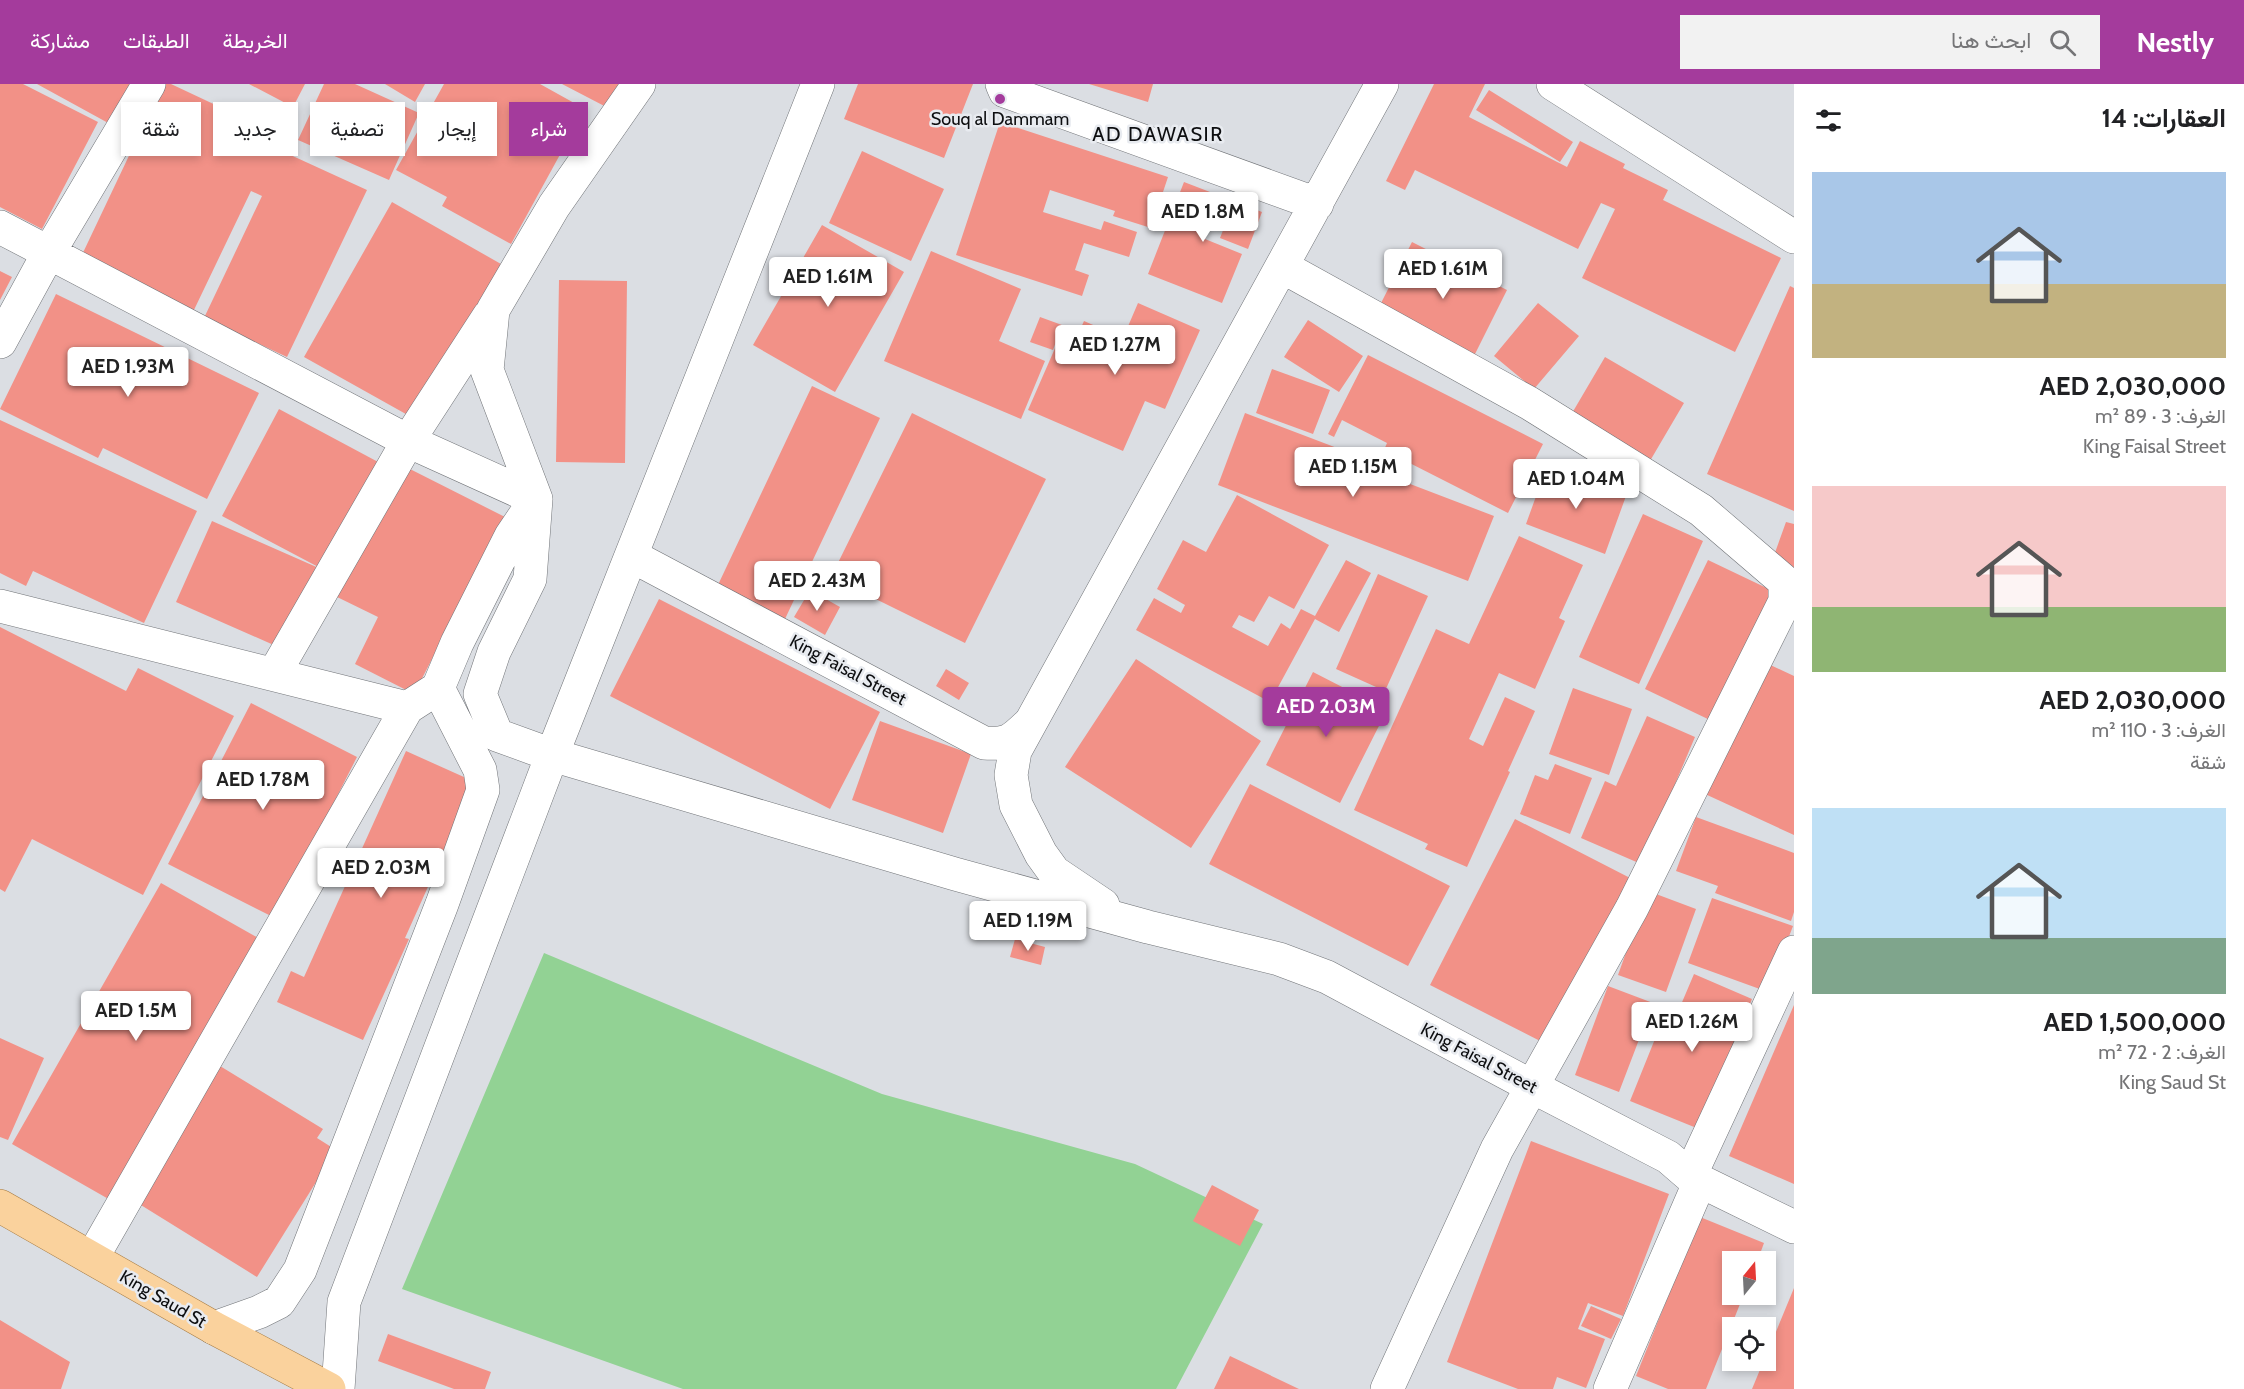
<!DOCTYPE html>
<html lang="ar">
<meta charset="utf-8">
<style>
:root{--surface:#fff;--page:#f2f2f2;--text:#202124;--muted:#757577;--accent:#a43b9c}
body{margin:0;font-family:Cabin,Vazirmatn,sans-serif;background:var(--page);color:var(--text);direction:rtl;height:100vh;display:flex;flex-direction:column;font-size:22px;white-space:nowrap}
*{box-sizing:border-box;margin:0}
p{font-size:20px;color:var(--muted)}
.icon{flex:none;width:33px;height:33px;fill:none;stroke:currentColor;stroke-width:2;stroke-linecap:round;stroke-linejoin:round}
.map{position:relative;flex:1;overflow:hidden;direction:ltr}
.sheet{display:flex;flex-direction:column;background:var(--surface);width:450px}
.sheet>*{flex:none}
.banner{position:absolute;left:18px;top:18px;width:570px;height:54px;direction:rtl;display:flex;gap:12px}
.needle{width:39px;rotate:18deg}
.fabs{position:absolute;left:1722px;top:1167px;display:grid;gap:12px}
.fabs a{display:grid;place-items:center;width:54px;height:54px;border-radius:0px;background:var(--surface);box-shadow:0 3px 9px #0003;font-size:30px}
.price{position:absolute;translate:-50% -51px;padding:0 14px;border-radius:6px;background:#fff;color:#222;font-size:20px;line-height:39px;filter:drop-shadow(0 2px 3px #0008)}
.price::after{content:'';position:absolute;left:50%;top:36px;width:18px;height:14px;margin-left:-9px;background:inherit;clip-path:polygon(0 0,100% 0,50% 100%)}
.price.selected{background:var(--accent);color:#fff}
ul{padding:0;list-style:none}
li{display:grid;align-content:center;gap:12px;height:318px;padding:0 18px}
li span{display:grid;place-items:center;height:186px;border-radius:0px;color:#555}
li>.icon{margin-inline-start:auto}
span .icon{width:108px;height:108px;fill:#fffc;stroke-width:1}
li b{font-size:26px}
h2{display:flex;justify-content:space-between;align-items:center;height:72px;padding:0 18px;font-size:26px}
.pill{padding:0 21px;border-radius:0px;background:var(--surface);box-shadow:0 3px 9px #0003;font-size:21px;line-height:54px}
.pill.selected{background:var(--accent);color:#fff}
header{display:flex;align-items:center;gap:36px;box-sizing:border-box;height:84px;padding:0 30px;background:var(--accent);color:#fff}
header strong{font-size:28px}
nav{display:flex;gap:33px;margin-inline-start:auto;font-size:21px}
.search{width:420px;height:54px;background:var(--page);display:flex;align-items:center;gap:15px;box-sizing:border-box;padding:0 21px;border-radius:0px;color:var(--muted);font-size:22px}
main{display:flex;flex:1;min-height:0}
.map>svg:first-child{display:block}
.green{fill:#92d294}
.building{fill:#f29187}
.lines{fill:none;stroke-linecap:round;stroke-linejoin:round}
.street-casing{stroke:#717478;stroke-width:34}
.primary-casing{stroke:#a57a41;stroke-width:34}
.street{stroke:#fff;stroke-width:33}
.primary{stroke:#fad29d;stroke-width:33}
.poi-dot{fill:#a43b9c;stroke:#e8ebf0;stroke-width:2}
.labels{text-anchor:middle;stroke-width:5;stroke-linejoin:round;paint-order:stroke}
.poi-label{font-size:18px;fill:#0d0e10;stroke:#e8ebf0}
.street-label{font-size:18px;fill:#0d0e10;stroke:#e8ebf0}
.neighbourhood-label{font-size:20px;letter-spacing:1.5px;fill:#0d0e10;stroke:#e8ebf0}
</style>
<header>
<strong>Nestly</strong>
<div class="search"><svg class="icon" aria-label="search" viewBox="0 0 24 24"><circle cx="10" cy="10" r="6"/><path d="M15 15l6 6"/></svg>ابحث هنا</div>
<nav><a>الخريطة</a><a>الطبقات</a><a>مشاركة</a></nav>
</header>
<main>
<section class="sheet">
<h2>العقارات: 14<svg class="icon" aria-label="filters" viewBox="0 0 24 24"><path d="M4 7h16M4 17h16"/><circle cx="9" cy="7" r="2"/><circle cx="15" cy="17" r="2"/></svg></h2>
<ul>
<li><span style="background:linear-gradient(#a9c7e8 60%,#c2b280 0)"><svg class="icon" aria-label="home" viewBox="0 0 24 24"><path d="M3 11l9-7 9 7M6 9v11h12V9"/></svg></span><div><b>AED 2,030,000</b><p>الغرف: 3 · 89 m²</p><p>King Faisal Street</p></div></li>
<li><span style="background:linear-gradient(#f6c9c9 65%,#8fb573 0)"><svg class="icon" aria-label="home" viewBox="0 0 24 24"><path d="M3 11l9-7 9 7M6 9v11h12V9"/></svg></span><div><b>AED 2,030,000</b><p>الغرف: 3 · 110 m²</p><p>شقة</p></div></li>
<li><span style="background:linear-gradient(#bfe0f5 70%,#7fa58c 0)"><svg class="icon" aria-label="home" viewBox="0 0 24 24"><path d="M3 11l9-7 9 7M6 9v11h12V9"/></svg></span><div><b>AED 1,500,000</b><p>الغرف: 2 · 72 m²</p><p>King Saud St</p></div></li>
</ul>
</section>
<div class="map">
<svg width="1794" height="1305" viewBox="0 0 1794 1305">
<rect width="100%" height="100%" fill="#dbdee3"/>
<path class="green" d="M544,869L882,1010L1135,1080L1263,1140L1176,1305H683L402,1205Z"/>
<path class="building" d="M0,0H23L98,38L42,145L0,123Z
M37,0H132L110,40Z
M163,0H171L290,56L284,68L367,106L287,273L204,234L262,112L251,107L193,228L80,175Z
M249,0H305L293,23Z
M324,0H355L419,29L389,96L298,56Z
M385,0H425L415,18Z
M444,0H540L585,25L511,160L442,122L447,113L396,86Z
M562,0H626L612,26Z
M858,0H973L944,74L844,35Z
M1089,0H1153L1148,18Z
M1434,0H1485L1469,33L1567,83L1580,57L1625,80L1623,84L1668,106L1663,116L1781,174L1735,268L1582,194L1615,125L1601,119L1578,165L1415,86L1405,106L1386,97Z
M1489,6L1573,58L1560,78L1476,26Z
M1000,38L1168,93L1151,144L1113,132L1115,127L1050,106L1043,128L1101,146L1104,137L1137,148L1129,173L1084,159L1075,186L1089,191L1082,212L956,171Z
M862,67L944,105L911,177L829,139Z
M1184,98L1262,128L1248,165L1220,154L1229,131L1211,124L1200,153L1242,170L1222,219L1148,190Z
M392,118L501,180L413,334L304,273Z
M822,141L904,188L835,308L753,261Z
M1412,158L1507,206L1473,274L1378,225Z
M931,167L1021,205L999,257L1045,277L1021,335L884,277Z
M0,187L12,193L0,216Z
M559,196L627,197L625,379L556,378Z
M1790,202L1794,204V427L1707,390Z
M56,210L259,309L207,415L103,364L98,374L0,325Z
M1138,219L1200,246L1165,325L1145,317L1123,367L1028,326L1056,262L1070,268L1084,237L1123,254Z
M1538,219L1579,252L1534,305L1494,272Z
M1040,233L1062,241L1053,266L1030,258Z
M1308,236L1363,272L1339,308L1284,273Z
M1368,271L1543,360L1508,429L1384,366L1387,359L1342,336L1334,353L1328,350Z
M1605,273L1684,319L1647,382L1568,336Z
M1272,285L1330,306L1313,350L1256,329Z
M812,302L880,334L785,535L717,503Z
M279,325L380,379L324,486L222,432Z
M912,329L1046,395L965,559L831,493Z
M1245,329L1366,375L1363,382L1494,432L1468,497L1218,401Z
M0,336L197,427L144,539L33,487L26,502L0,489Z
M402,381L505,433L414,610L355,580L378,533L335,512Z
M1547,382L1626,412L1605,470L1526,440Z
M1237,411L1329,461L1294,525L1269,512L1254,538L1239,531L1232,543L1268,562L1281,539L1290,545L1301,525L1315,532L1346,476L1371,489L1339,548L1315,535L1270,618L1136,546L1154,514L1181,529L1185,521L1157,505L1183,456L1206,468Z
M1643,430L1703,457L1639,600L1579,573Z
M212,437L321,485L285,566L176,518Z
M1786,438L1794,440V485L1772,477Z
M1519,452L1583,481L1559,534L1565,537L1535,605L1499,589L1469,655L1483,662L1505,613L1535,627L1508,687L1510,688L1467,783L1425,765L1428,760L1354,726L1436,545L1469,560Z
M1708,476L1775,508L1712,637L1645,605Z
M1378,490L1428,512L1385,607L1336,585Z
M810,506L840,523L825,551L794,533Z
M659,515L880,628L830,725L610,612Z
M0,543L126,607L138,584L234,632L143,811L32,755L5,808L0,805Z
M1136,575L1261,657L1191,764L1065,683Z
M1766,579L1794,592V751L1705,710Z
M946,585L969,599L959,616L936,602Z
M1313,588L1387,626L1340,719L1266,681Z
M1573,604L1632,625L1609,691L1549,670Z
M251,619L357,673L275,834L168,780Z
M1647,632L1695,653L1641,780L1581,754L1605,697L1616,702Z
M880,637L971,670L943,749L852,716Z
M406,667L475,698L405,854L409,855L363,956L277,918L291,887L304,893Z
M1555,680L1592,694L1570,750L1520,730L1535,691L1548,696Z
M1250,700L1450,802L1408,882L1209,780Z
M1696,733L1794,769V828L1791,837L1715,809L1718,802L1676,787Z
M1515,735L1634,796L1546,960L1430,901Z
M161,799L260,855L112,1117L12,1060Z
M1648,807L1696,825L1666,908L1618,891Z
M1712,814L1793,842L1768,908L1688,879Z
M1015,855L1045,863L1041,881L1010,873Z
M1694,890L1752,915L1699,1045L1630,1017L1659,945L1669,949Z
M1608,902L1653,919L1619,1008L1575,991Z
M1794,921V1100L1729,1072Z
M0,954L44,974L8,1056L0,1053Z
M220,982L323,1045L317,1054L336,1066L257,1193L136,1118Z
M1531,1057L1669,1110L1623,1232L1588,1219L1578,1245L1605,1255L1586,1304L1557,1293L1553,1305H1518L1447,1278Z
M1212,1101L1259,1126L1240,1162L1193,1137Z
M1700,1133L1764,1159L1757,1178H1732V1210H1744L1706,1305H1668L1636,1292Z
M1794,1204V1305H1752L1764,1276H1766V1272Z
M1591,1222L1621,1235L1611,1255L1581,1242Z
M0,1236L70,1278L61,1305H0Z
M388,1250L491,1288L485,1305H454L378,1277Z
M1230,1272L1299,1305H1214Z"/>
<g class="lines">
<g class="street-casing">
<path id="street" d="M1002,0L1005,7L1317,120
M1553,0L1794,153
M0,143L408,357L536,415L530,495L494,568L480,610L497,651L552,671L955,790L1148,843L1279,875L1327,893L1531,1002L1668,1073L1690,1092L1794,1143
M1283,183L1529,319L1701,426L1785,498V517L1632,824L1497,1065L1387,1305
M0,258L48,170L149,0
M632,472L984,659C1009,661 1013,655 1030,639
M0,522L407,624
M274,590L408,357L489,232
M1103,821L1054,788L1041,770L1016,721L1011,691L1015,667L1382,0
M1690,1092L1794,868
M92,1174L407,624L438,604L457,559L511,452L536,415L487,286L493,226L554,122L639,0
M214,1244L259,1228L279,1218L300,1186L442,820L483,706L480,686L438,604
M338,1305L344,1218L552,671L818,0
M1610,1305L1700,1097"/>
</g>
<g class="primary-casing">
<path id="primary" d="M0,1122L214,1244L329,1305"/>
</g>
<use href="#street" class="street"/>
<use href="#primary" class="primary"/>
</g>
<circle class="poi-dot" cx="1000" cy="15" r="6"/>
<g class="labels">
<g class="poi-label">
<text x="1000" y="41">Souq al Dammam</text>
</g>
<g class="street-label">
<text transform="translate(848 586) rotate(28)" y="6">King Faisal Street</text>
<text transform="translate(1479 974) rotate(28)" y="6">King Faisal Street</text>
<text transform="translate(163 1215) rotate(30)" y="6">King Saud St</text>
</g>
<g class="neighbourhood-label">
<text x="1158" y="57">AD DAWASIR</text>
</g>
</g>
</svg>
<div class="fabs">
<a><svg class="needle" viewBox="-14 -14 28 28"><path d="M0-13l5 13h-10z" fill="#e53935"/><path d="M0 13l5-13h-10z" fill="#757577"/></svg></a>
<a><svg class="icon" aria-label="locate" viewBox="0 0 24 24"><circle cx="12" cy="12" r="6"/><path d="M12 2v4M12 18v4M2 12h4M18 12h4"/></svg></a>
</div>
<b class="price" style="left:1203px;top:159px">AED 1.8M</b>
<b class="price" style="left:1443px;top:216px">AED 1.61M</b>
<b class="price" style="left:828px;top:224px">AED 1.61M</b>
<b class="price" style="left:1115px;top:292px">AED 1.27M</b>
<b class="price" style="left:128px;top:314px">AED 1.93M</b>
<b class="price" style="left:1353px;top:414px">AED 1.15M</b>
<b class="price" style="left:1576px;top:426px">AED 1.04M</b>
<b class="price" style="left:817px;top:528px">AED 2.43M</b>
<b class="price selected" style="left:1326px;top:654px">AED 2.03M</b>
<b class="price" style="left:263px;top:727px">AED 1.78M</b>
<b class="price" style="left:381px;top:815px">AED 2.03M</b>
<b class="price" style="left:1028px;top:868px">AED 1.19M</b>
<b class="price" style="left:136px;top:958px">AED 1.5M</b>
<b class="price" style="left:1692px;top:969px">AED 1.26M</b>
<div class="banner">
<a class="pill selected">شراء</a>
<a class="pill">إيجار</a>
<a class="pill">تصفية</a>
<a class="pill">جديد</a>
<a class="pill">شقة</a>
</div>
</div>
</main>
